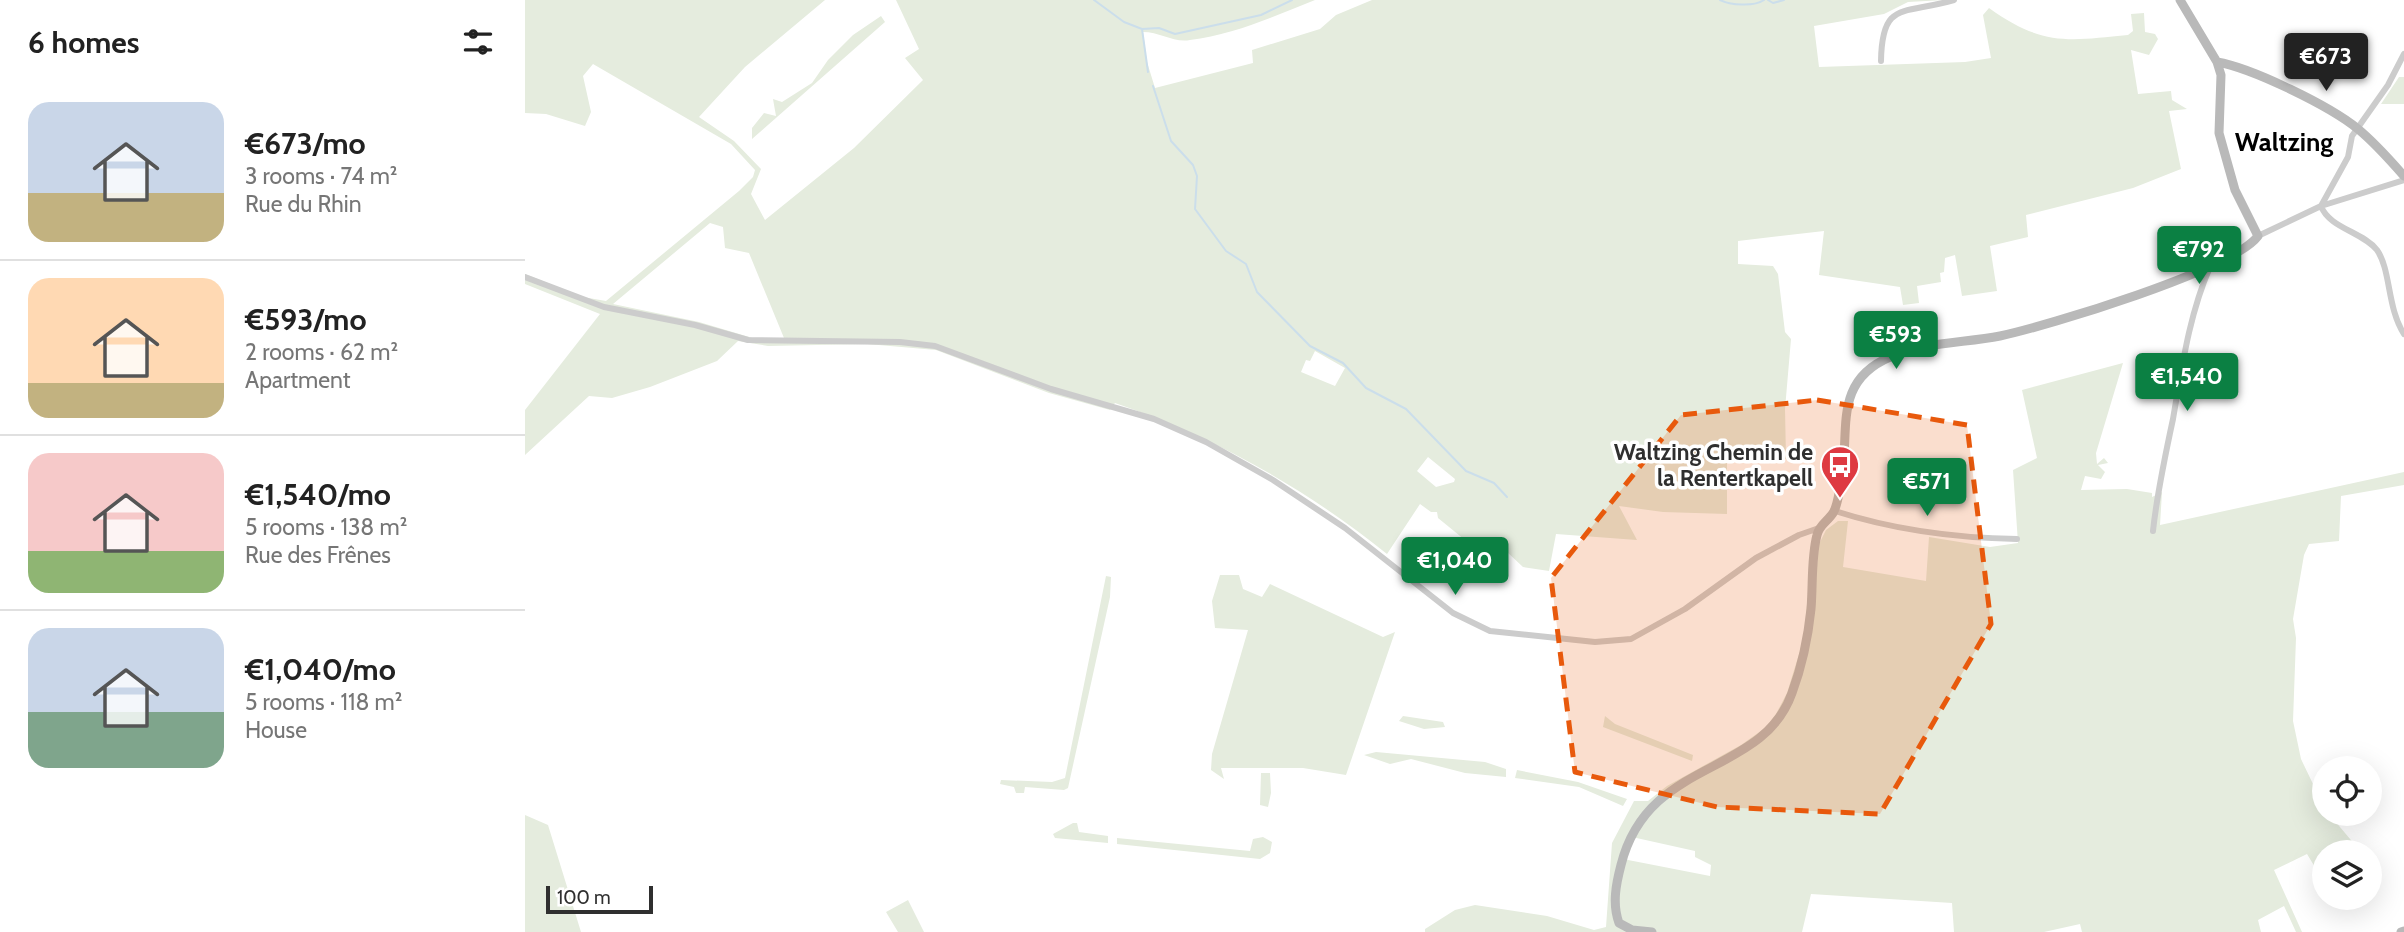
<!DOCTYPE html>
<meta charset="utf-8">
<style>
:root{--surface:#fff;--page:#f6f6f6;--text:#222;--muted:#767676;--line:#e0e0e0;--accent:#0b8043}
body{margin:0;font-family:Cabin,sans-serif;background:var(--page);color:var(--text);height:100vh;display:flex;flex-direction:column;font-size:26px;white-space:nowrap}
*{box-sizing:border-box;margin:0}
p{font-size:23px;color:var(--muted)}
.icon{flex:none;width:38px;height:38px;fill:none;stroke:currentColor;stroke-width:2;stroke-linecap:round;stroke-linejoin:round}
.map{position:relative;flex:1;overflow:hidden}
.details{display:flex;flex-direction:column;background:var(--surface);width:525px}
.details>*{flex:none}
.tools{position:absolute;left:1787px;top:756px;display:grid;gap:14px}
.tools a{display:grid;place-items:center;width:70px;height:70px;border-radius:50%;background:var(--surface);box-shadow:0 7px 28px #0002;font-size:35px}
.scale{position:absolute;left:21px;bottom:18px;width:107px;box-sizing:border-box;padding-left:7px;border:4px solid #2f2f2f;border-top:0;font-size:19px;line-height:24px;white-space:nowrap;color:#2f2f2f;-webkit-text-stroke:5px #fff;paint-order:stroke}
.price{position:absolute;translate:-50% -60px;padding:0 16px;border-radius:7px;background:var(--accent);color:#fff;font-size:23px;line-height:46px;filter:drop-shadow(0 2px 4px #0008)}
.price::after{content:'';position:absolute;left:50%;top:42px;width:21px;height:16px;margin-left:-10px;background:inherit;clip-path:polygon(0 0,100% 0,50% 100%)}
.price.active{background:#222;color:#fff}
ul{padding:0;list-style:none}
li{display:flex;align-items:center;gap:21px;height:175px;padding:0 28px}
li+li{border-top:2px solid var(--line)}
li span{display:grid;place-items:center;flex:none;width:196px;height:140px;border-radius:21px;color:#555}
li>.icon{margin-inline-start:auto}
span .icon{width:84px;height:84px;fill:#fffc;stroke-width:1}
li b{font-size:30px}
h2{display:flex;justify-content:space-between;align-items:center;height:84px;padding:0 28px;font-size:30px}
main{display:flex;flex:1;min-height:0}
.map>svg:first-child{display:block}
.green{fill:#e5ecde;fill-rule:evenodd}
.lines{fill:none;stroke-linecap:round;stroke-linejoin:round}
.stream{stroke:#cbdeeb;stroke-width:2}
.street{stroke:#ccc;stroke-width:6}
.secondary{stroke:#b9b9b9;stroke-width:9}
.marked{fill:#e8590c;fill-opacity:0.2;stroke:#e8590c;stroke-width:5;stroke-dasharray:14 9;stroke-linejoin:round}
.labels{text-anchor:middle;stroke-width:7;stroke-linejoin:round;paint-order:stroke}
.poi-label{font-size:23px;font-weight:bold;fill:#2f2f2f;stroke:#fff;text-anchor:end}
.quarter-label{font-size:26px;font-weight:bold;fill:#000;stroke:#fff}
</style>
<main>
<section class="details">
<h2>6 homes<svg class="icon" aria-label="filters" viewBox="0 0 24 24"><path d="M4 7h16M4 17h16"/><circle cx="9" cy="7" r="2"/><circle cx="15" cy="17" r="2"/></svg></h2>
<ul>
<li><span style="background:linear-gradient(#c9d6e8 65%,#c2b280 0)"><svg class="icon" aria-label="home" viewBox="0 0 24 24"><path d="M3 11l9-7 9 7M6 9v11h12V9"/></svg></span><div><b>€673/mo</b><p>3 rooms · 74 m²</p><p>Rue du Rhin</p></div></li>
<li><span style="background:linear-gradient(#ffd9b3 75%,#c2b280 0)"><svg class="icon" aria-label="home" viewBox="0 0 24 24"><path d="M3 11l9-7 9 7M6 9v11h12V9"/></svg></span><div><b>€593/mo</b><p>2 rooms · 62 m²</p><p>Apartment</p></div></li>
<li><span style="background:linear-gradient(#f6c9c9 70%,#8fb573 0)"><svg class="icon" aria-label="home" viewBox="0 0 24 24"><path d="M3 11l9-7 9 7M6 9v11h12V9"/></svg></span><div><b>€1,540/mo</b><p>5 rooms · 138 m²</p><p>Rue des Frênes</p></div></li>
<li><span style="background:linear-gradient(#c9d6e8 60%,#7fa58c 0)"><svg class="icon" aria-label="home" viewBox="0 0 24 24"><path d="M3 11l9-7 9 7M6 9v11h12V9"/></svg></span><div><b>€1,040/mo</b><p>5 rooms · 118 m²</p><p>House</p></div></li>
</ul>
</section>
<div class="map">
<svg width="1879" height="932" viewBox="0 0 1879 932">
<rect width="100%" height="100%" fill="#fff"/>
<path class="green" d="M0,0H300L220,67L174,117L209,141L236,169L226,194L240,220L329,148L398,80L380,58L394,49L371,0H790C750,16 708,35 665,40C649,43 635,32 618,32L622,62L630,88L728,63L727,50L795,29L811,15L847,0H1419L1383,2L1359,14L1289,26L1294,67L1440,62L1466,58L1458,15L1464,8C1517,46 1542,41 1603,35L1608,31L1606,14L1619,13L1620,32L1630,34L1633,39L1624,55L1606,50L1613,94L1646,91L1647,100L1662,109L1644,111L1656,169L1608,188L1501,215L1503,237L1465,246L1472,291L1437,296L1430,255L1420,258L1419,272L1415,273L1416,282L1392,286L1394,303L1378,305L1375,287L1294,275L1299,231L1213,241V264L1248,266L1253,274L1260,332L1266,339L1260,409L1261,459H1202V514L1138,512L1094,506L1112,540L1031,534L1024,571L998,567L982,552L977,555L976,563L967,562L913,518L912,512H906L895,504L862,554C780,488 689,437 590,403L585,410L524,393L411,350L342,344L243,346L213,341L192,361L125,387L87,398L64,396L0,455V410L75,314L0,284V274L58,297L81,301L214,191L228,177L230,170L206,144L68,64L58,76L66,112L60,126L21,114L0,113ZM185,223L198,227L200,248L224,253L259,338L231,339L174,322L88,304ZM790,351L820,368L810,386L776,372L781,360L785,361ZM903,457L930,479L929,482L911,487L892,471Z
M356,16L360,22L227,139V128L239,113L251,116L248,99L257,102L287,83L303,60L328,35Z
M1874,77H1879V104H1856Z
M1598,363L1571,453L1572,464L1579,458L1583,463L1573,465L1580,472L1576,479L1560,476L1556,490L1602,489L1627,493V497L1637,492L1635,525L1879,472V485L1816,496L1814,541L1784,544L1779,555L1768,619L1771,638L1768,721L1776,759L1799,807V814H1804L1836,852H1799V882L1782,854L1749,870L1777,932H1771L1759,906L1733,920L1736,932H1557L1555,924L1519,932H1429L1427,903L1286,894L1277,932H900V929L930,910L950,905L1022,916L1069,930L1081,927L1087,843L1109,801H1123L1142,786L1216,745L1240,728L1251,714L1262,693L1279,638L1282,604L1289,596L1294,544L1301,530L1313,521H1323L1318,567L1401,581L1404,537L1465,547L1493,543L1488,470L1512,458L1497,390ZM1107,837L1170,851V857L1186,865L1185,876L1098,859Z
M695,575H714L718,589L737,597L745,584L858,637L870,632L821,775L778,768H696L699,779L686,770L687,754L723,630L690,628L687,601Z
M581,576L586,577L585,597L543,788L539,790L500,787L499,793H491L489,787L475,784L476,780L527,782L540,778Z
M878,716L918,722L920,727L899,729L874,721Z
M1080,716L1090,724L1168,755L1167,761L1078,727Z
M851,752L960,762L981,769V777L940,773L886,759L865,764L839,755Z
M992,770L1053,782L1102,799L1098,806L1054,787L990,778Z
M736,773H745L746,793L743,807L735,805Z
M0,815L23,825L56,932H0Z
M548,823H552L554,832L583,836V843L530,838L528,834Z
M738,837L747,842L745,853L735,859L592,844V838L725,851L728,839Z
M383,900L399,932H373L361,912Z"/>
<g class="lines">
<path class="stream" d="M569,0L599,22L617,29L634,28L650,34L736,15L767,0
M1195,0C1205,5 1229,7 1239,0
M1243,0L1248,3L1259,0
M617,29L623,72
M628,86L646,141L668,165L672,176L670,209L701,251L721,264L732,292L785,346L818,363L841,388L881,409L941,471L969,483L982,497"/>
<path class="street" d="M1356,61C1357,0 1378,15 1429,0
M1796,206L1823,157L1827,136L1863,85L1879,54
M1796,206C1804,228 1838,232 1852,250C1866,270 1862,308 1879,334
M1733,236L1796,206L1879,180
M0,277L79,307L170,325L223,340L375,342L410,346L526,389L629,419L681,442L748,480L820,528L928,613L965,631L1070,642L1106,639L1160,609L1231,558L1274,535L1294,528
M1310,511C1369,530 1430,538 1492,539
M1628,531C1632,493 1640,456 1648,419C1657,367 1664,315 1685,267"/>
<path class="secondary" d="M1692,62C1727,68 1805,106 1833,129C1850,143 1865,160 1879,176
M1127,932L1107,930L1094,923C1087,904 1091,884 1096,865C1123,757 1237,778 1267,693C1277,666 1283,638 1286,609C1288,585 1286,558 1292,535C1294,525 1303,521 1308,513C1313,505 1314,492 1316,482C1326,433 1306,382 1365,357C1399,342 1439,343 1475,336C1522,326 1708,270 1733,236L1710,190L1694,133L1696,75L1692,62L1655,0
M1876,932L1879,931"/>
</g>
<path class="marked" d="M1292,400L1442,425L1466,624L1355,814L1192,807L1050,772L1026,578L1156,415Z"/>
<defs>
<g id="bus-pin" transform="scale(2.0125)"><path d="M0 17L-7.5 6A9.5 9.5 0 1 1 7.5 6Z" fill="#de3a42" stroke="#fff"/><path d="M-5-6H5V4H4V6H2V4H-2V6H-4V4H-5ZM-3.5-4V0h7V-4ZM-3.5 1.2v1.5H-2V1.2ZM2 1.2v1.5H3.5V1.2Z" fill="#fff"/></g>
</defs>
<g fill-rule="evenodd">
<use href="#bus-pin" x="1315" y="465"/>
</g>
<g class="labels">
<g class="poi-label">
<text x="1288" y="460">Waltzing Chemin de<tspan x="1288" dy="26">la Rentertkapell</tspan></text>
</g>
<g class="quarter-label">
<text x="1759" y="151">Waltzing</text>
</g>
</g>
</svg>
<div class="tools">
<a><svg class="icon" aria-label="locate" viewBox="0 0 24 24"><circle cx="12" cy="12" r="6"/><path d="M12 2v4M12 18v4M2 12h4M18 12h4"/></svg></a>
<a><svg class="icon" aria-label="layers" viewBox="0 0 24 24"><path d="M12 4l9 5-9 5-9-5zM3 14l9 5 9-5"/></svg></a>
</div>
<div class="scale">100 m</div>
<b class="price active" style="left:1801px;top:93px">€673</b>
<b class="price" style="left:1674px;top:286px">€792</b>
<b class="price" style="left:1371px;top:371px">€593</b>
<b class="price" style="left:1662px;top:413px">€1,540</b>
<b class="price" style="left:1402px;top:518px">€571</b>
<b class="price" style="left:930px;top:597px">€1,040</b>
</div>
</main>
